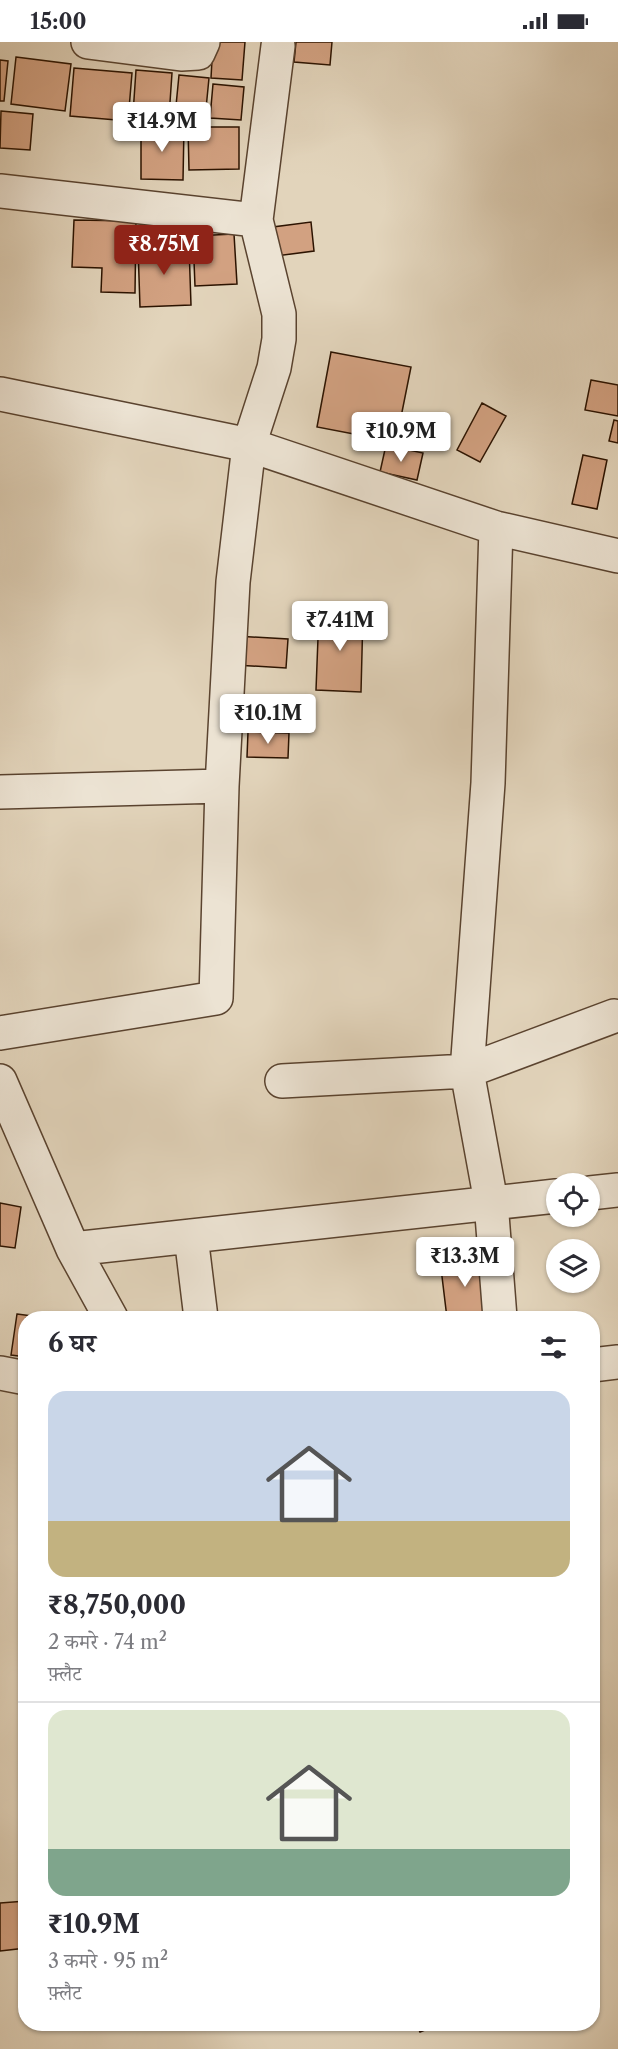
<!DOCTYPE html>
<html lang="hi">
<meta charset="utf-8">
<style>
:root{--surface:#fff;--page:#f2f2f3;--text:#2b2b33;--muted:#7c7c81;--line:#e1e1e2;--accent:#8f2418}
body{margin:0;font-family:"Libre Caslon Text","Noto Serif Devanagari",serif;background:var(--page);color:var(--text);height:100vh;display:flex;flex-direction:column;font-size:22px;white-space:nowrap}
*{box-sizing:border-box;margin:0}
p{font-size:20px;color:var(--muted)}
.icon{flex:none;width:33px;height:33px;fill:none;stroke:currentColor;stroke-width:2;stroke-linecap:round;stroke-linejoin:round}
.map{position:relative;flex:1;overflow:hidden}
.sheet{position:absolute;left:18px;top:1269px;width:582px;height:720px;display:flex;flex-direction:column;background:var(--surface);border-radius:24px;box-shadow:0 2px 4px #0004}
.sheet>*{flex:none}
.fabs{position:absolute;left:546px;top:1131px;display:grid;gap:12px}
.fabs a{display:grid;place-items:center;width:54px;height:54px;border-radius:50%;background:var(--surface);box-shadow:0 2px 4px #0004;font-size:30px}
.price{position:absolute;translate:-50% -51px;padding:0 14px;border-radius:6px;background:#fff;color:#222;font-size:20px;line-height:39px;filter:drop-shadow(0 2px 3px #0008)}
.price::after{content:'';position:absolute;left:50%;top:36px;width:18px;height:14px;margin-left:-9px;background:inherit;clip-path:polygon(0 0,100% 0,50% 100%)}
.price.selected{background:var(--accent);color:#fff}
ul{padding:0;list-style:none}
li{display:grid;align-content:center;gap:12px;height:318px;padding:0 30px}
li+li{border-top:2px solid var(--line)}
li span{display:grid;place-items:center;height:186px;border-radius:18px;color:#555}
li>.icon{margin-inline-start:auto}
span .icon{width:108px;height:108px;fill:#fffc;stroke-width:1}
li b{font-size:26px}
h2{display:flex;justify-content:space-between;align-items:center;height:72px;padding:0 30px;font-size:26px}
.status{display:flex;justify-content:space-between;align-items:center;height:42px;padding:0 30px;background:var(--surface);direction:ltr}
.status svg{height:16px;fill:currentColor}
.map>svg:first-child{display:block}
.building{fill:#d2a181;stroke:#2c1300;stroke-width:1.5}
.lines{fill:none;stroke-linecap:round;stroke-linejoin:round}
.minor-casing{stroke:#5a432f;stroke-width:36}
.minor{stroke:#ece3d3;stroke-width:33}
</style>
<div class="status"><b>15:00</b><svg viewBox="0 0 49 12"><path d="M0 12V9h3v3zM5 12V6h3v6zM10 12V3h3v9zM15 12V0h3v12zM26 1h20v11H26zM47 4h2v5h-2z"/></svg></div>
<div class="map">
<svg width="618" height="2007" viewBox="0 0 618 2007">
<rect width="100%" height="100%" fill="#e2d4bb"/>
<filter id="stains"><feTurbulence type="fractalNoise" baseFrequency=".00333" numOctaves="4"/><feColorMatrix values="0 0 0 0 .2 0 0 0 0 .09 0 0 0 0 .02 0 0 0 .5 -.17"/></filter>
<radialGradient id="worn" r=".72"><stop offset=".6" stop-color="#630" stop-opacity="0"/><stop offset="1" stop-color="#630" stop-opacity=".3"/></radialGradient>
<path class="building" d="M213,0H245L242,38L211,36Z
M296,0H332L330,23L294,20Z
M16,15L71,22L65,69L11,62Z
M0,18L8,19L4,59H0Z
M74,26L132,31L128,79L70,74Z
M136,28L172,31L169,75L133,72Z
M179,33L209,36L205,77L175,74Z
M213,42L244,45L241,78L210,76Z
M1,69L33,72L30,108L0,106Z
M141,85H184L183,138L141,137Z
M188,85H239V127L189,128Z
M74,178L136,179L135,251L101,250L102,226L72,225Z
M311,180L314,209L276,214L273,185Z
M234,192L237,242L195,244L193,194Z
M189,204L191,263L140,265L138,205Z
M331,310L411,325L396,400L317,385Z
M591,338L618,343V374L585,368Z
M482,361L506,374L480,420L457,408Z
M614,378L618,379V401L609,399Z
M386,403L423,411L417,438L380,430Z
M583,413L607,418L597,467L572,462Z
M319,570L363,572L361,650L316,648Z
M236,594L288,597L286,626L235,623Z
M248,690L289,691L288,716L247,715Z
M0,1161L21,1165L15,1206L0,1204Z
M483,1213L490,1276H447L440,1218Z
M17,1272L40,1275L26,1276V1315L11,1313Z
M26,1859V1906L0,1909V1861Z
M416,1982H440L420,1990Z"/>
<g class="lines">
<g class="minor-casing">
<path id="minor" d="M88,0L181,12L198,11L203,0
M0,149L256,178
M0,352L249,403L496,486L618,514
M496,486L488,741L467,1029L491,1160L500,1276
M0,750L222,744
M0,991L216,956L222,744L233,540L249,403L274,326L279,297V272L256,178L278,4
M0,1039L73,1207L111,1276
M282,1039L467,1029L614,974
M590,1151L618,1148
M191,1194L201,1276
M73,1207L556,1154
M592,1323L618,1320
M0,1331L26,1336"/>
</g>
<use href="#minor" class="minor"/>
</g>
<rect width="100%" height="100%" filter="url(#stains)"/>
<rect width="100%" height="100%" fill="url(#worn)"/>
</svg>
<div class="fabs">
<a><svg class="icon" aria-label="locate" viewBox="0 0 24 24"><circle cx="12" cy="12" r="6"/><path d="M12 2v4M12 18v4M2 12h4M18 12h4"/></svg></a>
<a><svg class="icon" aria-label="layers" viewBox="0 0 24 24"><path d="M12 4l9 5-9 5-9-5zM3 14l9 5 9-5"/></svg></a>
</div>
<b class="price" style="left:162px;top:111px">₹14.9M</b>
<b class="price selected" style="left:164px;top:234px">₹8.75M</b>
<b class="price" style="left:401px;top:421px">₹10.9M</b>
<b class="price" style="left:340px;top:610px">₹7.41M</b>
<b class="price" style="left:268px;top:703px">₹10.1M</b>
<b class="price" style="left:465px;top:1246px">₹13.3M</b>
<section class="sheet">
<h2>6 घर<svg class="icon" aria-label="filters" viewBox="0 0 24 24"><path d="M4 7h16M4 17h16"/><circle cx="9" cy="7" r="2"/><circle cx="15" cy="17" r="2"/></svg></h2>
<ul>
<li><span style="background:linear-gradient(#c9d6e8 70%,#c2b280 0)"><svg class="icon" aria-label="home" viewBox="0 0 24 24"><path d="M3 11l9-7 9 7M6 9v11h12V9"/></svg></span><div><b>₹8,750,000</b><p>2 कमरे · 74 m²</p><p>फ़्लैट</p></div></li>
<li><span style="background:linear-gradient(#dfe7d0 75%,#7fa58c 0)"><svg class="icon" aria-label="home" viewBox="0 0 24 24"><path d="M3 11l9-7 9 7M6 9v11h12V9"/></svg></span><div><b>₹10.9M</b><p>3 कमरे · 95 m²</p><p>फ़्लैट</p></div></li>
</ul>
</section>
</div>
